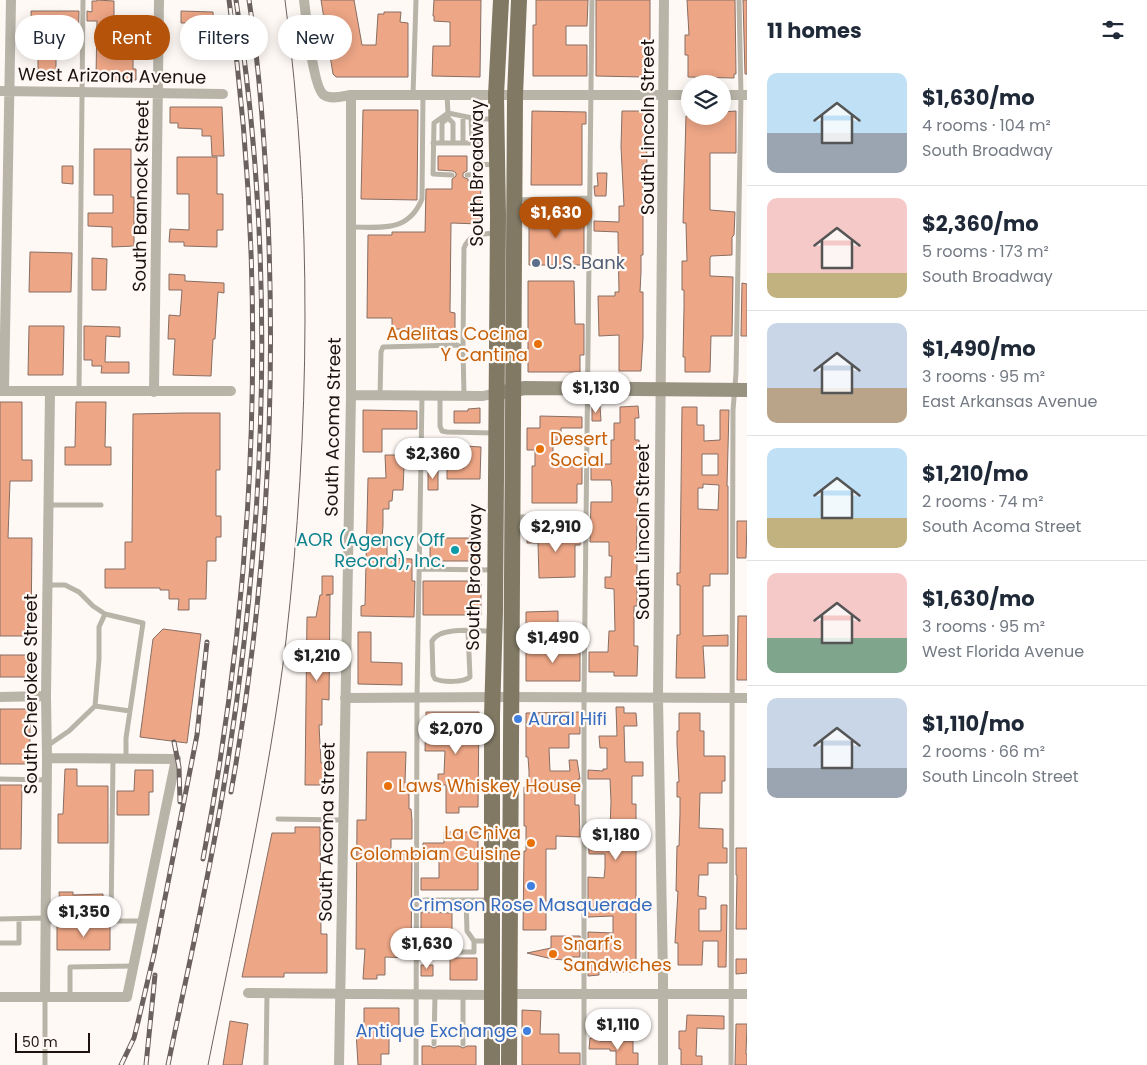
<!DOCTYPE html>
<meta charset="utf-8">
<style>
:root{--surface:#fff;--page:#f6f6f7;--text:#1f2937;--muted:#747a83;--line:#e0e1e3;--accent:#b45309}
body{margin:0;font-family:Poppins,sans-serif;background:var(--page);color:var(--text);height:100vh;display:flex;flex-direction:column;font-size:19px;white-space:nowrap}
*{box-sizing:border-box;margin:0}
p{font-size:16px;color:var(--muted)}
.icon{flex:none;width:28px;height:28px;fill:none;stroke:currentColor;stroke-width:2;stroke-linecap:round;stroke-linejoin:round}
.map{position:relative;flex:1;overflow:hidden}
.side{display:flex;flex-direction:column;background:var(--surface);width:400px}
.side>*{flex:none}
.guide{position:absolute;left:15px;top:15px;width:475px;height:45px;display:flex;gap:10px}
.buttons{position:absolute;left:681px;top:75px;display:grid;gap:10px}
.buttons a{display:grid;place-items:center;width:50px;height:50px;border-radius:50%;background:var(--surface);box-shadow:0 2px 12px #0003;font-size:25px}
.scale{position:absolute;left:15px;bottom:12px;width:75px;box-sizing:border-box;padding-left:5px;border:2px solid #1d130e;border-top:0;font-size:14px;line-height:18px;white-space:nowrap;color:#1d130e;-webkit-text-stroke:4px #fff9f6;paint-order:stroke}
.price{position:absolute;translate:-50% -42px;padding:0 11px;border-radius:18px;background:#fff;color:#222;font-size:16px;line-height:32px;filter:drop-shadow(0 1px 2px #0008)}
.price::after{content:'';position:absolute;left:50%;top:30px;width:15px;height:11px;margin-left:-8px;background:inherit;clip-path:polygon(0 0,100% 0,50% 100%)}
.price.selected{background:var(--accent);color:#fff}
ul{padding:0;list-style:none}
li{display:flex;align-items:center;gap:15px;height:125px;padding:0 20px}
li+li{border-top:1px solid var(--line)}
li span{display:grid;place-items:center;flex:none;width:140px;height:100px;border-radius:10px;color:#555}
li>.icon{margin-inline-start:auto}
span .icon{width:60px;height:60px;fill:#fffc;stroke-width:1}
li b{font-size:21px}
h2{display:flex;justify-content:space-between;align-items:center;height:60px;padding:0 20px;font-size:21px}
.tag{padding:0 18px;border-radius:22px;background:var(--surface);box-shadow:0 2px 12px #0003;font-size:18px;line-height:45px}
.tag.selected{background:var(--accent);color:#fff}
main{display:flex;flex:1;min-height:0}
.map>svg:first-child{display:block}
.building{fill:#eda686;stroke:#886e62;fill-rule:evenodd}
.lines{fill:none;stroke-linecap:round;stroke-linejoin:round}
.lane{stroke:#b8b4a8;stroke-width:5}
.street{stroke:#b8b4a8;stroke-width:10}
.secondary{stroke:#989281;stroke-width:14}
.primary{stroke:#817964;stroke-width:16}
.tram{stroke:#6b625e;stroke-width:1}
.rail-casing{stroke:#6b625e;stroke-width:5}
.rail{stroke:#fff9f6;stroke-width:3;stroke-dasharray:9;stroke-linecap:butt}
.service-dot{fill:#5c6f8a;stroke:#fff9f6;stroke-width:2}
.food-dot{fill:#e8710a;stroke:#fff9f6;stroke-width:2}
.culture-dot{fill:#0f9aa8;stroke:#fff9f6;stroke-width:2}
.shop-dot{fill:#3f7fe0;stroke:#fff9f6;stroke-width:2}
.labels{text-anchor:middle;stroke-width:4.5;stroke-linejoin:round;paint-order:stroke}
.street-label{font-size:18px;fill:#1d130e;stroke:#fff9f6}
.service-label{font-size:18px;fill:#4e5e75;stroke:#fff9f6;text-anchor:start}
.food-label{font-size:18px;fill:#c56008;stroke:#fff9f6;text-anchor:start}
.culture-label{font-size:18px;fill:#0d838f;stroke:#fff9f6;text-anchor:end}
.shop-label{font-size:18px;fill:#366cbe;stroke:#fff9f6;text-anchor:start}
</style>
<main>
<div class="map">
<svg width="747" height="1065" viewBox="0 0 747 1065">
<rect width="100%" height="100%" fill="#fff9f6"/>
<path class="building" d="M97,0L114,1V23H133V69H136V80H114V75H96L97,21H87V11L92,12V1H97Z
M321,0H354L362,45H376L378,14H384V12H401L400,22L408,23V77H336L333,74Z
M434,0H481L480,77L432,76L433,46H450V22L434,21V16H433Z
M536,0H588L587,26H566V45H587V76H533V25H536Z
M596,0H650V72H643V77L596,76Z
M687,0H735L736,74H734V78L688,77V55H685V35H689Z
M743,0H747V74H745Z
M31,11H79L78,52H56V77L38,76V52H32Z
M181,11L213,12L215,45H194V23H181Z
M170,107H222L224,156H212L211,136H202V129L178,128V123H170Z
M363,110H418L417,200L361,199Z
M532,111L586,112V124H582V185H531Z
M622,111H646L647,164H643V255H641V272L640,292H643V338L641,371H619V335L599,336L598,296H615V292H619L618,238V232L594,231V221L619,222V206H624L621,147Z
M736,111V153H710V210L735,212L734,235L732,237V255L711,256L710,258V276L733,277L732,336H711L710,372H685V357H683L684,307V290H682V261H687L686,223H683L686,116H723V112Z
M94,149H131V197H134V246L112,247V227L88,226V213H113V195H94Z
M438,156H467V171L463,173V177L468,179V181L481,182L480,224L451,223L450,312L455,313V330L392,329V318H367L368,235H392V232H425L426,189H452V179L456,176V173L453,171L438,170Z
M177,157H217V194H223V230H217V247L184,246V242H169L170,229L189,230V194H177Z
M62,166H73V184L62,183Z
M597,173H607L606,196H595L594,186H598Z
M529,213H584V265H529Z
M30,252L72,253L71,292H29Z
M92,258L107,259L106,290H92Z
M169,274L185,275V281L224,283V293L218,292L215,339H213L211,376L173,375L175,339H168L169,315L180,316L182,290H169Z
M528,281H574L575,324H584V355H580V372H528Z
M742,283L747,284V336H741Z
M29,326H64L63,375H28Z
M84,326L120,327V337L106,336L105,362H129V373H101L102,366H92V360H84Z
M0,402H22V460H32V481H10L8,538H32L31,636H0Z
M76,402H106L105,447H111V465H65V447H75Z
M592,406H600L601,421H592Z
M638,406L639,418H635V440H639V453L636,561H637V606H634V646H638L637,676H614V672H589V652H608L609,631H615L614,589L605,588V577H611L612,556H609V542H590L591,502H612V487L611,480H591V464H611V440H614V423H620V407Z
M682,407H697V425H704V441L720,440V410H729L727,486H728V574H710V586H703V636L728,635V646H703L705,678H676L677,635H680V585H677V573H680ZM702,454H718V475H702ZM703,484L719,485L718,510L698,509V488H703Z
M480,408V423H454V411H468V409Z
M363,410L417,411V429H382V452H363Z
M183,413H220V470H216V516H221V537H216V561H207L206,599H189V610H178L179,599H169V590H160V588H105V569H125V542H132L133,414Z
M540,416L582,417V428H561V440H553V466H582V484H577V503H532V466H535V450H527V428H540Z
M465,446L481,447L480,479H447V468H464Z
M385,455H416V467H404L403,490H393L392,501H389V509H383V526L382,537H387V558L412,559V581H415L414,617L361,616V606L365,605L368,478H386Z
M428,471H438V490H428Z
M737,521H747L746,558H737Z
M470,530H480V561H430V538H470Z
M527,532H582L580,545H575V577L539,578L538,543H527Z
M322,576H333V594L326,595H330L329,700L322,699V725H319L321,763H324V785H305L307,617H316L320,595H322Z
M423,581H481V615H423Z
M558,611V626H526V612Z
M738,616H747V680H737Z
M163,629L201,634L187,743L140,737L153,639Z
M358,632H371V662L402,663V685L358,684Z
M526,646L580,647V681H526Z
M0,655H30V677H0Z
M616,707H624V713H636L637,726H624L625,762H643V776H632V804H636V972H599V975L588,976V932L613,933V916L588,917V877L604,878L605,868V854H589L588,828H610L611,802L610,779H588V770L603,771V769H607V748H600L599,736H617Z
M0,709H30V764H0Z
M426,712H479L478,807H459V813H446V785H438V774H444L445,751H425Z
M580,712V734H569V748H549L550,771H570L569,760H577L580,779H578V782H575V805H579L580,837L556,836V849H546V930H523L524,851H526V826H524V787H529V771L528,757H526V713Z
M679,713H700V731H704V756H725V781H722V793H700L699,828L723,829V848H727V863H708V875H699L698,896L706,897V909H699V931H721V905H727L726,967H718V941H703L702,965H678V943H675L678,891H676L677,846H679L680,814V797H677V782H679L677,744V731H679Z
M367,752H406L405,783H409V809H411L412,820V839H391V854H412L411,958L385,957V975H377V979H363L365,949H356L357,820H366Z
M65,769H77V786H108V843H58V814H63Z
M135,770H153V792H149V815H117V791H134Z
M0,785H22L21,849H0Z
M295,827H320L321,934H327V973H284V977H242L272,833H295Z
M444,832H478V890H421V878H439V852H423V843H444Z
M736,848H747V929H736L737,875H736Z
M59,892H73V895L103,894V917H61Z
M421,912L452,913V935H421Z
M57,925H110V950H57Z
M551,936H580V957H564V960L552,959L527,953L551,948Z
M450,958H477V980H450Z
M736,959H747V973L736,974Z
M421,965H433V976H421Z
M364,1008H399V1026H389V1054H381V1065H358L356,1031H364Z
M522,1010L541,1011L540,1034H559V1053H580V1065H522Z
M597,1011L631,1012V1024H597Z
M687,1015L724,1016V1029L697,1028L696,1056H702V1065H681V1049H679V1031H686Z
M230,1021L248,1024L242,1065H223Z
M736,1024H747L746,1054H747V1065H735Z
M590,1038H600V1041H633V1053H638V1065H616V1051H610V1049H589Z
M422,1046H430L434,1048L438,1046H459L463,1048L467,1046H476V1065H422Z"/>
<g class="lines">
<path class="lane" d="M413,95L416,0
M447,95L448,113L477,119H493
M448,113L434,123L433,174L452,175
M463,116V143
M448,118L453,123V143
M471,118L472,143
M433,143H477
M442,143V123L448,118V113
M478,164L494,165
M467,175L478,174L477,119
M515,200L590,198
M351,227C381,227 408,233 422,199L423,95
M463,348L464,248C469,234 481,234 495,233
M79,391L83,0
M380,395L381,352L383,347L457,345L463,348L464,396
M440,396V426L442,431L447,432L493,433
M49,505H101
M515,517H586
M419,569L492,570
M48,585H65L79,592L93,606L105,614L143,623L126,738V758
M468,631L470,677C463,683 443,682 435,679L433,675L432,641C440,626 476,631 491,631
M95,706L130,711
M47,746L69,731L95,706L99,659V627L105,614
M113,759L111,921H143
M0,779L47,780
M278,819L343,820
M424,900H491
M466,900L467,931L474,941H490
M0,919L45,918
M46,921H111
M0,943H19V919
M416,952H474V941
M463,994V1044
M45,997V1065
M70,997V967L133,966
M434,1044L435,995
M266,1065L267,993
M416,1065L417,698L422,396
M584,1065V697L592,0
M731,1065L733,410L736,373L741,95L739,0"/>
<path class="street" d="M304,0C306,16 313,88 324,95C331,100 343,96 351,95H690
M0,91L223,94
M722,95H747
M0,391H231
M4,391L11,0
M154,392L159,0
M351,395L483,396L496,393
M0,697L46,696
M345,698L501,697L747,698
M248,993L492,995
M509,994H747
M0,997H127L176,759L47,758
M45,997L47,758L46,696L50,391
M339,1065L351,395V95
M663,1065V978L658,697L664,0"/>
<path class="secondary" d="M503,392L525,388L747,390"/>
<path class="primary" d="M492,1065V716L495,612L498,216L496,95L501,0
M509,1065L515,95L519,0"/>
<path class="tram" d="M208,1065C236,924 269,783 286,640C310,428 313,212 285,0"/>
<g class="rail-casing">
<path id="rail" d="M174,742L179,767L180,802
M231,792C265,603 276,410 268,219C265,146 260,72 249,0
M203,859C257,577 269,285 229,0
M121,1065L134,1038L138,1022L154,954L197,735L207,642
M146,1065L155,975
M168,1065C187,972 209,879 224,785C267,526 276,259 236,0"/>
</g>
<use href="#rail" class="rail"/>
</g>
<circle class="service-dot" cx="536" cy="263" r="5"/>
<g class="food-dot">
<circle cx="538" cy="344" r="5"/>
<circle cx="540" cy="449" r="5"/>
<circle cx="388" cy="786" r="5"/>
<circle cx="531" cy="843" r="5"/>
<circle cx="553" cy="954" r="5"/>
</g>
<circle class="culture-dot" cx="455" cy="550" r="5"/>
<g class="shop-dot">
<circle cx="518" cy="719" r="5"/>
<circle cx="531" cy="886" r="5"/>
<circle cx="527" cy="1031" r="5"/>
</g>
<g class="labels">
<g class="street-label">
<text transform="translate(112 76) rotate(1)" y="6">West Arizona Avenue</text>
<text transform="translate(648 127) rotate(-90)" y="6">South Lincoln Street</text>
<text transform="translate(477 173) rotate(-90)" y="6">South Broadway</text>
<text transform="translate(141 196) rotate(-89)" y="6">South Bannock Street</text>
<text transform="translate(333 427) rotate(-89)" y="6">South Acoma Street</text>
<text transform="translate(643 532) rotate(-90)" y="6">South Lincoln Street</text>
<text transform="translate(474 577) rotate(-89)" y="6">South Broadway</text>
<text transform="translate(31 694) rotate(-90)" y="6">South Cherokee Street</text>
<text transform="translate(327 832) rotate(-89)" y="6">South Acoma Street</text>
</g>
<g class="service-label">
<text x="546" y="269">U.S. Bank</text>
</g>
<g class="food-label">
<text x="528" y="340" text-anchor="end">Adelitas Cocina<tspan x="528" dy="21">Y Cantina</tspan></text>
<text x="550" y="445">Desert<tspan x="550" dy="21">Social</tspan></text>
<text x="398" y="792">Laws Whiskey House</text>
<text x="521" y="839" text-anchor="end">La Chiva<tspan x="521" dy="21">Colombian Cuisine</tspan></text>
<text x="563" y="950">Snarf's<tspan x="563" dy="21">Sandwiches</tspan></text>
</g>
<g class="culture-label">
<text x="445" y="546">AOR (Agency Off<tspan x="445" dy="21">Record), Inc.</tspan></text>
</g>
<g class="shop-label">
<text x="528" y="725">Aural Hifi</text>
<text x="531" y="911" text-anchor="middle">Crimson Rose Masquerade</text>
<text x="517" y="1037" text-anchor="end">Antique Exchange</text>
</g>
</g>
</svg>
<div class="buttons">
<a><svg class="icon" aria-label="layers" viewBox="0 0 24 24"><path d="M12 4l9 5-9 5-9-5zM3 14l9 5 9-5"/></svg></a>
</div>
<div class="scale">50 m</div>
<b class="price selected" style="left:556px;top:239px">$1,630</b>
<b class="price" style="left:596px;top:414px">$1,130</b>
<b class="price" style="left:433px;top:480px">$2,360</b>
<b class="price" style="left:556px;top:553px">$2,910</b>
<b class="price" style="left:553px;top:664px">$1,490</b>
<b class="price" style="left:317px;top:682px">$1,210</b>
<b class="price" style="left:456px;top:755px">$2,070</b>
<b class="price" style="left:616px;top:861px">$1,180</b>
<b class="price" style="left:84px;top:938px">$1,350</b>
<b class="price" style="left:427px;top:970px">$1,630</b>
<b class="price" style="left:618px;top:1051px">$1,110</b>
<div class="guide">
<a class="tag">Buy</a>
<a class="tag selected">Rent</a>
<a class="tag">Filters</a>
<a class="tag">New</a>
</div>
</div>
<section class="side">
<h2>11 homes<svg class="icon" aria-label="filters" viewBox="0 0 24 24"><path d="M4 7h16M4 17h16"/><circle cx="9" cy="7" r="2"/><circle cx="15" cy="17" r="2"/></svg></h2>
<ul>
<li><span style="background:linear-gradient(#bfe0f5 60%,#9aa5b1 0)"><svg class="icon" aria-label="home" viewBox="0 0 24 24"><path d="M3 11l9-7 9 7M6 9v11h12V9"/></svg></span><div><b>$1,630/mo</b><p>4 rooms · 104 m²</p><p>South Broadway</p></div></li>
<li><span style="background:linear-gradient(#f6c9c9 75%,#c2b280 0)"><svg class="icon" aria-label="home" viewBox="0 0 24 24"><path d="M3 11l9-7 9 7M6 9v11h12V9"/></svg></span><div><b>$2,360/mo</b><p>5 rooms · 173 m²</p><p>South Broadway</p></div></li>
<li><span style="background:linear-gradient(#c9d6e8 65%,#b9a48a 0)"><svg class="icon" aria-label="home" viewBox="0 0 24 24"><path d="M3 11l9-7 9 7M6 9v11h12V9"/></svg></span><div><b>$1,490/mo</b><p>3 rooms · 95 m²</p><p>East Arkansas Avenue</p></div></li>
<li><span style="background:linear-gradient(#bfe0f5 70%,#c2b280 0)"><svg class="icon" aria-label="home" viewBox="0 0 24 24"><path d="M3 11l9-7 9 7M6 9v11h12V9"/></svg></span><div><b>$1,210/mo</b><p>2 rooms · 74 m²</p><p>South Acoma Street</p></div></li>
<li><span style="background:linear-gradient(#f6c9c9 65%,#7fa58c 0)"><svg class="icon" aria-label="home" viewBox="0 0 24 24"><path d="M3 11l9-7 9 7M6 9v11h12V9"/></svg></span><div><b>$1,630/mo</b><p>3 rooms · 95 m²</p><p>West Florida Avenue</p></div></li>
<li><span style="background:linear-gradient(#c9d6e8 70%,#9aa5b1 0)"><svg class="icon" aria-label="home" viewBox="0 0 24 24"><path d="M3 11l9-7 9 7M6 9v11h12V9"/></svg></span><div><b>$1,110/mo</b><p>2 rooms · 66 m²</p><p>South Lincoln Street</p></div></li>
</ul>
</section>
</main>
